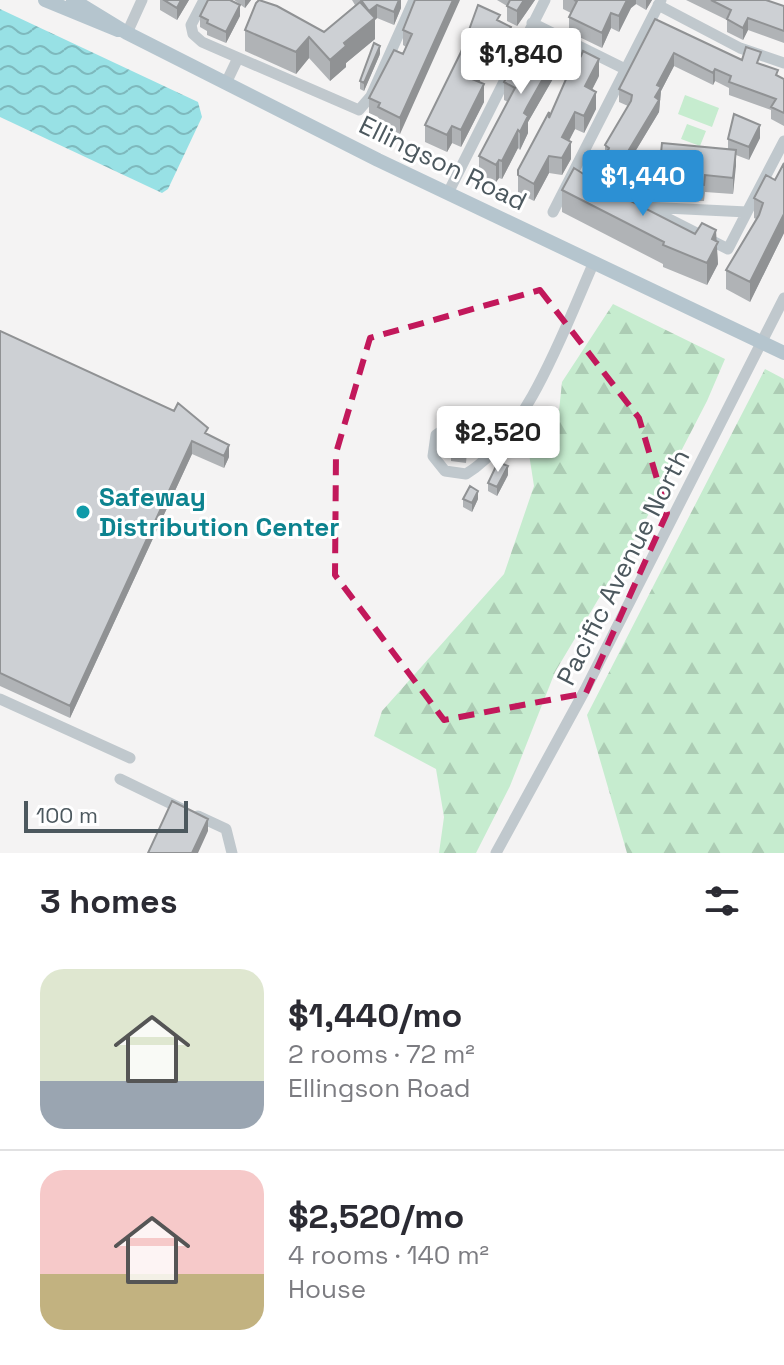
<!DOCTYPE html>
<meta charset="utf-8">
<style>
:root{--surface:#fff;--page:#f7f7f7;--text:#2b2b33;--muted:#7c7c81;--line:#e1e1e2;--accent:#2c90d4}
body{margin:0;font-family:"Space Grotesk",sans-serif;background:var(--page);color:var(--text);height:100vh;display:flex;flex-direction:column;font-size:30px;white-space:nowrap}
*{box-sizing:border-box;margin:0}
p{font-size:26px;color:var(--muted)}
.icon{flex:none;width:44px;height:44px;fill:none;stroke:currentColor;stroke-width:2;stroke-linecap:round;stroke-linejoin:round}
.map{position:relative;height:853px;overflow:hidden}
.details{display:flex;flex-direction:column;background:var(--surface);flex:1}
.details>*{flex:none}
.scale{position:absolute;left:24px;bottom:20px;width:164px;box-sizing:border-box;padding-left:8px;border:4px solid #4c585e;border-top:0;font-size:22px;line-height:28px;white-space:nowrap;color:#4c585e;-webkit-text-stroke:6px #fff;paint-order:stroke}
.price{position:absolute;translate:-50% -68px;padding:0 18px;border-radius:8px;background:#fff;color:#222;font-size:26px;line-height:52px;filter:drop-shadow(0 2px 4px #0008)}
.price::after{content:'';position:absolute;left:50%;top:48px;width:24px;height:18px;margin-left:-12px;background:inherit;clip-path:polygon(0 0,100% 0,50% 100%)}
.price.selected{background:var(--accent);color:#fff}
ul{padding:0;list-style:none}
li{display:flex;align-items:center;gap:24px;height:200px;padding:0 40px}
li+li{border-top:2px solid var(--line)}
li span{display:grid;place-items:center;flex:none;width:224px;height:160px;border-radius:24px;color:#555}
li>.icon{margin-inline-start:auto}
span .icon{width:96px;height:96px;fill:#fffc;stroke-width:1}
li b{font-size:34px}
h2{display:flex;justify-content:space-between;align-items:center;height:96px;padding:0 40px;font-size:34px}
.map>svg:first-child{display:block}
.forest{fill:url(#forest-firs)}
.green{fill:#c6eccf}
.water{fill:url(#water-waves)}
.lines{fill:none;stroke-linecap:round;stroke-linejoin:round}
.minor{stroke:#c0c8cd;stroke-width:11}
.major{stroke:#b5c5ce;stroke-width:14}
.wall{fill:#b0b3b6}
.shaded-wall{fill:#909294}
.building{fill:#cdd0d4;stroke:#909294;stroke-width:2}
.marked{fill:none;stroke:#c2185b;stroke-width:6;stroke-dasharray:16 10;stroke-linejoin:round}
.culture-dot{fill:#0f9aa8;stroke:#fff;stroke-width:3}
.labels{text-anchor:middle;stroke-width:6;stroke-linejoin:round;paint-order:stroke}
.street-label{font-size:26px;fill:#4c585e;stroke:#fff}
.culture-label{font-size:26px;font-weight:bold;fill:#0d838f;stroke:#fff;text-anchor:start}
</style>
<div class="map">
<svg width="784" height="853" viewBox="0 0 784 853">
<defs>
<pattern id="forest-firs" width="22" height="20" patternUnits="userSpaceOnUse" patternTransform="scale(2)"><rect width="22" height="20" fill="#c6eccf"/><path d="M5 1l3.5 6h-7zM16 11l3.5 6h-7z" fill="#acccb4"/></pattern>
<pattern id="water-waves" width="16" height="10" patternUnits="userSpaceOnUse" patternTransform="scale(2)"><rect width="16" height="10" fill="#98e1e5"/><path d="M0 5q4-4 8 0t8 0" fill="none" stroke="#7eb9bd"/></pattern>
</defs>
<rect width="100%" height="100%" fill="#f4f3f3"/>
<path class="forest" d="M613,304L725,359L707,401L646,519L555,672L510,786L476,853H439L444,817L436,769L374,736L382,711L504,574L534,486L529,454L559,411L562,382Z
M765,369L784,379V853H627L587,715Z"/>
<path class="green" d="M685,95L719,108L712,127L678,114Z
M687,124L706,131L700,146L681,139Z"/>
<path class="water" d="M0,9L198,102L202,117L168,189L162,193L0,117Z"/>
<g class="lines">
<path class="minor" d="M204,0L191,25L193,34L202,42L359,110L371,96L414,0
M658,5L740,48L784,63
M532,23L625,69
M127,33L142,0
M226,83L238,58
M589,180L645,207L747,212L784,141
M448,193L545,0
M649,209L728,249L747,212
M553,212L661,0
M510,428C483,424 458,416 436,435L433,456L445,471L466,474C526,438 566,325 594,262
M0,699L130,758
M120,779L182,809
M198,816L226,829L232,853
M496,853L585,690L784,298"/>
<path class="major" d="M45,0L118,30
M73,0L127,33L378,160L784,353"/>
</g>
<path class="wall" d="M160,0H189L177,20L160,10Z
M234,0H251L245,8Z
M352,0H401V8L394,25L377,18L375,20V39L346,63V67L330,81L309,58L296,74L245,51V30L324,32L355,5Z
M415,0L400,134L378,123V117L369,113V98L403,54L406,47L403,45V30Z
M497,0H535L517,26L507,21V6Z
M563,0H652L646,10L636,4L631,8L619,32L611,28L602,48L569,32V17L571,13L563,9Z
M686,0H766L784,6V43L748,30L743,40L727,32V20Z
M200,16H240L226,43L207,35V31L200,27Z
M655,19L742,60L761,65L784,79V126L771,119V110L729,95V88L715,81L713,85L674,66L661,91L659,112L627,165L638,184L634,192L602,177V164L605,157V145L628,106L619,102V89Z
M500,22L511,44L495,77L484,72L479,82L484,102L461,147L452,143L447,152L425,142V125Z
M561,45L562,63L528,122V133L520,150L518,148L502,179L499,178L496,182L479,174V156L508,102L504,100V82L526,62Z
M380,54L364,91L360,89V81Z
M599,76L592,90L596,109L584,133L575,129L569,141L571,159L562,175L549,173L534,201L518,193V170L549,118Z
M760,138L749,160L736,155L733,194L705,192L704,201H686V190L652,187V171L661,153L728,149V139Z
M784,163V233L750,302L726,289V270L756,219L754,218V198L775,180Z
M562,190L716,241L718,264L707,285L663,267V264L562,212Z
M0,331L208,435L229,457L224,468L192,454L70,718L0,686Z
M467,452L466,463L451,461V453Z
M508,475L497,496L488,491V483Z
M463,499H478L472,512L463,507Z"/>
<path class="shaded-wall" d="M181,0H189L177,20V8Z
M245,0H251L245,8Z
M399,0H401V8L394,25V12Z
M453,0H460L400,134V118Z
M524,0H535L517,26V11Z
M627,0H636V4L631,8L619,32V16Z
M646,0H652L646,10Z
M240,5V16L226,43V32Z
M377,5V18L375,20V39L346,63V67L330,81V60L369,11Z
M611,13V28L602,48V33Z
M748,18V30L743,40V28Z
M511,27V44L495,77V60Z
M309,37V58L296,74V52Z
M561,39L562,63L528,122V133L520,150V132L524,113Z
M380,46V54L364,91V83Z
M674,53V66L661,91L659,112L621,175V163L657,85Z
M484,55V72L472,96V79Z
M599,59V76L585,103V86Z
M715,69V81L713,85V73Z
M484,84V102L461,147V130Z
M596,92V109L584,133V116Z
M575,112V129L562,154V137Z
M760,125V138L749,160V147Z
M452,126V143L447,152V135Z
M518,130V148L502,179V161Z
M571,142V159L562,175V158Z
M736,150V166L733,194V178Z
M549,156V173L534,201V184Z
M499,160V178L496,182V165Z
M638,171V184L634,192V180Z
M784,214V233L750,302V282Z
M716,230L718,264L707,285V263L712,239Z
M192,441V454L70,718V706Z
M229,445V457L224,468V456Z
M508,466V475L497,496V487Z
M478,491V499L472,512V503Z
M208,819V831L198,853H192Z"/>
<path class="building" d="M164,0H181L177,8Z
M208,0H230L240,5L226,32L207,23L208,20L200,16Z
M259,0L277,6L324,32L360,2L375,18L344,43L346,46L330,60L309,37L296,52L245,30L256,3Z
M361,0H399L394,12L377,5L369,11Z
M415,0H453L400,118L378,107L380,103L369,98L394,50L403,54L412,34L403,30Z
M510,0H524L517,11L507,6Z
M574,0H627L619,16L611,13L602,33L569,17L577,1Z
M711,0H766L784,6V31L748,18L743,28L727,19L731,10Z
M478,5L500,15L497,20L511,27L495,60L484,55L472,79L484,84L461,130L452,126L447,135L425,125L461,52Z
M655,19L742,60L746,47L761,52L757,63L778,70L776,75L784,79V113L771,107L776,99L729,82L731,76L715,69L713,73L674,53L657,85L661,87L655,97L659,100L621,163L638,171L634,180L602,164L609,148L605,145L631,101L632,95L619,89Z
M543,30L561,39L558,43L562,45L527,107L524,113L528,116L520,132L518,130L502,161L499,160L496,165L479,156L515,88L504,82L517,58L526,62Z
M374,43L380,46L364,83L360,81Z
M583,51L599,59L585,86L596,92L584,116L575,112L572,118L562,137L571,142L562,158L549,156L534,184L518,175V170L549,112V118L577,54L581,56Z
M734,114L760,125L749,147L728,139Z
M662,143L736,150L733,178L705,175L704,185L686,184L687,174L652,171L653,152L661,153Z
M784,163V214L750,282L726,270L759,215L763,203L754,198L766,175L775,180Z
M574,168L609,190L695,234L702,223L716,230L712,239L718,242L707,263L663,245L664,242L562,190Z
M0,331L174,411L178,403L208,428L205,433L229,445L224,456L192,441L70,706L0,673Z
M453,442L467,444L466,454L451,453Z
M498,462L508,466L497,487L488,483Z
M470,486L478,491L472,503L463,499Z
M172,801L208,819L192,853H148Z"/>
<path class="marked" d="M540,290L639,418L667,513L586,693L444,720L335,575L336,453L370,338Z"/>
<circle class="culture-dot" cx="83" cy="512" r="8"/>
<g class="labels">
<g class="street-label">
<text transform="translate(443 163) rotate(26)" y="9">Ellingson Road</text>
<text transform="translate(623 567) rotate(-63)" y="9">Pacific Avenue North</text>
</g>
<g class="culture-label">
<text x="99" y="506">Safeway<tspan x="99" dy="30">Distribution Center</tspan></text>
</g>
</g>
</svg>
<div class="scale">100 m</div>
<b class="price" style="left:521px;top:96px">$1,840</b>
<b class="price selected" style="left:643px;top:218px">$1,440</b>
<b class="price" style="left:498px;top:474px">$2,520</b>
</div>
<section class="details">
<h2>3 homes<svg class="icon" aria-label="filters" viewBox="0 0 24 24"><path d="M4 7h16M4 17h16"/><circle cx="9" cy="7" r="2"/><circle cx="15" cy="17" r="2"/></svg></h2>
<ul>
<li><span style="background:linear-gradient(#dfe7d0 70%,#9aa5b1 0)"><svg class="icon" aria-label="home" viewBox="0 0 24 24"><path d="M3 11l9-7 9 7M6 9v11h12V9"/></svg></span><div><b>$1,440/mo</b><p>2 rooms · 72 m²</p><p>Ellingson Road</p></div></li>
<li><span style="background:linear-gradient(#f6c9c9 65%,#c2b280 0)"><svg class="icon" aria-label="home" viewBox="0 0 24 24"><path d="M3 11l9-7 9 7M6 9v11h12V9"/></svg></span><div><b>$2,520/mo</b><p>4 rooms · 140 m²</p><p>House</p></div></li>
</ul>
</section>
